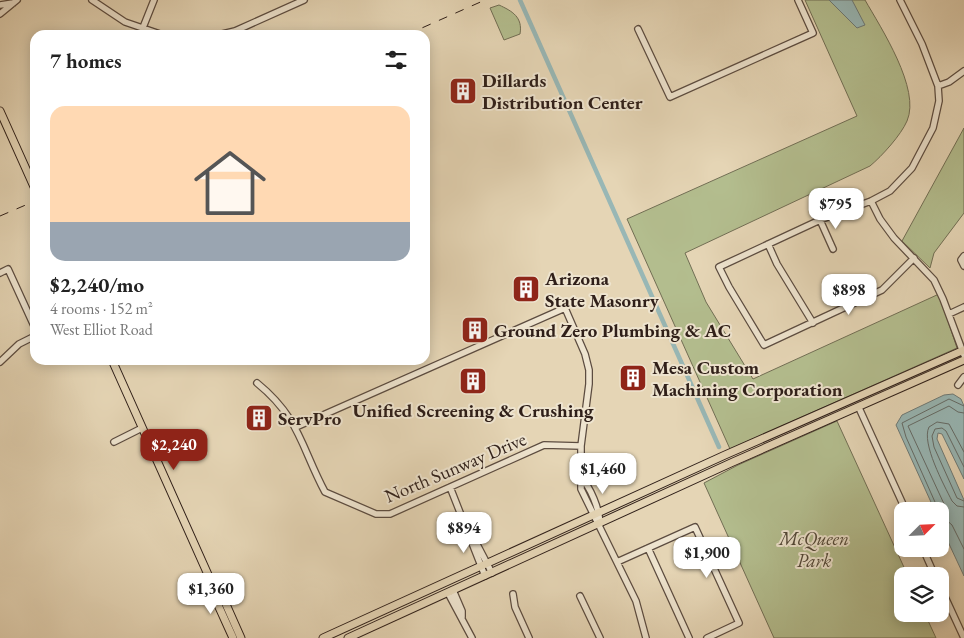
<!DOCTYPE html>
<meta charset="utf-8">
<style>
:root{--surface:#fff;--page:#f6f6f6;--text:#222;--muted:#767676;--accent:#8f2418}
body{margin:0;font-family:"EB Garamond",serif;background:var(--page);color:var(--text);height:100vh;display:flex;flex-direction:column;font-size:19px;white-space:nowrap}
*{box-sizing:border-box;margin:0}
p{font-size:16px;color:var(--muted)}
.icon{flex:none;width:28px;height:28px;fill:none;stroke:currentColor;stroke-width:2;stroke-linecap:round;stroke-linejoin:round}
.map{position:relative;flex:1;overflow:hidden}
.details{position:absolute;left:30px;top:30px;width:400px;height:335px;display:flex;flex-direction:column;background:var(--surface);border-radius:15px;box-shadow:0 2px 12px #0003}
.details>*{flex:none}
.needle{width:32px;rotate:66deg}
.controls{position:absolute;left:894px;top:502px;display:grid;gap:10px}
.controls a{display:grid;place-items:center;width:55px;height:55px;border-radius:10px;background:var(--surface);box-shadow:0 2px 12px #0003;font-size:25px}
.price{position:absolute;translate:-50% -42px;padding:0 11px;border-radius:10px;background:#fff;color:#222;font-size:16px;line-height:32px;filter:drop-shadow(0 1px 2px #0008)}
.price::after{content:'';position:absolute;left:50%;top:30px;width:15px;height:11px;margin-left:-8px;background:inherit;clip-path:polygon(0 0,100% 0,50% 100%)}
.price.active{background:var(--accent);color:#fff}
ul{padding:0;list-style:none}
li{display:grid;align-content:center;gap:10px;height:265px;padding:0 20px}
li span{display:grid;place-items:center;height:155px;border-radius:15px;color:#555}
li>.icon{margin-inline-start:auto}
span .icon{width:90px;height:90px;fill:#fffc;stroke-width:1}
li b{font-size:21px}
h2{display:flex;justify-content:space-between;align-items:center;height:60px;padding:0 20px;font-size:21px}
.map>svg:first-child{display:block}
.green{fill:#b3bd8e;stroke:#716e54}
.water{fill:#98b7b5;stroke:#6e7a77}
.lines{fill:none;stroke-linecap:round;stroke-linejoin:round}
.shore{stroke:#646b67;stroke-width:1}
.canal{stroke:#98b7b5;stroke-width:4.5}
.minor-casing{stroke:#5c4c40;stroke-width:8}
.major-casing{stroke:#2f1f19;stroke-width:9}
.minor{stroke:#eee4cf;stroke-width:5.5}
.major{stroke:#e5d5b5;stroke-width:7}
.rail{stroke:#2f1f19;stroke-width:1;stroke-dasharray:9 9;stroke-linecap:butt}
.labels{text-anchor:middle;stroke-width:4;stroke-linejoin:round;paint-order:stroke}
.poi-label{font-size:19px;font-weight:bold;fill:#2f1f19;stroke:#eee4cf;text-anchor:start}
.street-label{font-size:19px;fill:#2f1f19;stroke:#eee4cf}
.park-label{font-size:19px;font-style:italic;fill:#504636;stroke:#eee4cf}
</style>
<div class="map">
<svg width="964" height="638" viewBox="0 0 964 638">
<rect width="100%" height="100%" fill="#e5d5b5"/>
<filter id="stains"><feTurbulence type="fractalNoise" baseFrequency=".004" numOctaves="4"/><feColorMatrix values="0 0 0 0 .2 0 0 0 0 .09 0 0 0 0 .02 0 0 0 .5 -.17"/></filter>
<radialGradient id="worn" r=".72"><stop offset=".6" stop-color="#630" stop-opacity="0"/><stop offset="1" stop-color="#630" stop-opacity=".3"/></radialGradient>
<path class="green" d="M805,0H865C881,28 921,89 907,121C901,135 882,156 870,166L685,253L706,302L753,379L939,294L957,348L730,449L627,219L857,116Z
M499,5C512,11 523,17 520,34L504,40L490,8Z
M964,128V213L934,253L930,268L902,241Z
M837,421L908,576H902V614H925L936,638H774L704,483L738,465Z"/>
<path class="water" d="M829,0H852L865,25L857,28Z
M953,394L961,399L964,406V479L942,434L938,433L937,439L964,500V576L943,531L940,511H935L896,425L902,415L944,395Z"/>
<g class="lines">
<path class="shore" d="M964,413L958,412L949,406L908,426L945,506L944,518L952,525L964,549
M964,452L949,424L937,422L929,427C921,443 944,485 952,501L957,506L964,507
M964,467L946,431L942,428L935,429L932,436L934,447L957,498L964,501
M939,511L906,437L902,423L949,399L964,406"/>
<path class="canal" d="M520,0L719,447"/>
<g class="minor-casing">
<path id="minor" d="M92,0L125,22L163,35
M900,0L922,44L938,86L939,101L933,128L912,168L890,191L871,201L820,220L719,267L729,287L764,345L882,290L914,258
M0,5L13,3
M0,14L17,0
M638,29L670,97L813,33L798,0
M140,35L154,0
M218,35L235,31L304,0
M938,86L949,82L964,71
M871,201L880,219L894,238L934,280L943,299L964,355
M820,220L833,249
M768,244L777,264L813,323
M964,256L961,260L964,266
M0,273L8,269L35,328
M949,314L964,307
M0,362L19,344L35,336
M257,383C300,418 301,447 325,492L376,514H390L544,445L581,446
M958,385L964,377
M859,408L906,511
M296,427L565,308L585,354L589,370V384L581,446V489L636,601L646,638
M114,442L142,428
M580,476C591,488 599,508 600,524
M450,487L485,576
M468,527L492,573
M648,548L689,638
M923,549L935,576
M617,562L695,527L739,623L707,638
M940,586L964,638
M453,590L462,611V617
M448,593L472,638
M513,594L515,607L529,638
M580,596L600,638"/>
</g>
<g class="major-casing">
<path id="major" d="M0,111L35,189
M112,360L214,588L218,605L233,638
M216,590L225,602L241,638
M323,638L725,455L964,350
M348,638L733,462L964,360"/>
</g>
<use href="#minor" class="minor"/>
<use href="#major" class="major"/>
<path class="rail" d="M406,35L485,0
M0,216L35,201"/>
</g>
<defs>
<g id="building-square" transform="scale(1.4375)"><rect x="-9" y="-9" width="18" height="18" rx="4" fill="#8f2418" stroke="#eee4cf"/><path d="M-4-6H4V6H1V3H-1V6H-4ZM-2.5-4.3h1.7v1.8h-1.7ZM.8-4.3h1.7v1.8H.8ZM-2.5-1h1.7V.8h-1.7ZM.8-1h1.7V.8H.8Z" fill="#fff"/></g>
</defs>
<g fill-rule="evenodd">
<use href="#building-square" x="463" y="91"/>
<use href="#building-square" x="526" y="289"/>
<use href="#building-square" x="475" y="330"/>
<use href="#building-square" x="633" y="378"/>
<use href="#building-square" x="473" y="381"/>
<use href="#building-square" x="259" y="418"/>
</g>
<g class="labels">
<g class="poi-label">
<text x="482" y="87">Dillards<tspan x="482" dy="22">Distribution Center</tspan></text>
<text x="545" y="285">Arizona<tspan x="545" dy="22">State Masonry</tspan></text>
<text x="494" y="337">Ground Zero Plumbing &amp; AC</text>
<text x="652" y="374">Mesa Custom<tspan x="652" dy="22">Machining Corporation</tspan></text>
<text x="473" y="417" text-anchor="middle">Unified Screening &amp; Crushing</text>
<text x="278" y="425">ServPro</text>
</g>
<g class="street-label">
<text transform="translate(455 467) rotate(-23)" y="7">North Sunway Drive</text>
</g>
<g class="park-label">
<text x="814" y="545">McQueen<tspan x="814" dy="22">Park</tspan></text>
</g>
</g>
<rect width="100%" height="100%" filter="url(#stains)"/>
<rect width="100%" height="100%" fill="url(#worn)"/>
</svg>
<div class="controls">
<a><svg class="needle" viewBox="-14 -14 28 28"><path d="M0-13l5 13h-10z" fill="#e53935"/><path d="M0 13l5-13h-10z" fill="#767676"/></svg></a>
<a><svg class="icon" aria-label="layers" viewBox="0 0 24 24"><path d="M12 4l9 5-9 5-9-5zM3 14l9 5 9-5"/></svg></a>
</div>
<b class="price" style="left:836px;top:230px">$795</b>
<b class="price" style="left:849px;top:316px">$898</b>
<b class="price active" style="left:174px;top:471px">$2,240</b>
<b class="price" style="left:603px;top:495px">$1,460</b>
<b class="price" style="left:464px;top:554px">$894</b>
<b class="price" style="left:707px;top:579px">$1,900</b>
<b class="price" style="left:211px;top:615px">$1,360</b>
<section class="details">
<h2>7 homes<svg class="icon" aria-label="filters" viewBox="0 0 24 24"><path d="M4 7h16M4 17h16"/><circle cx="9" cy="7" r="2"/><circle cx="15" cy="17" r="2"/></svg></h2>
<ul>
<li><span style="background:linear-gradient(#ffd9b3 75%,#9aa5b1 0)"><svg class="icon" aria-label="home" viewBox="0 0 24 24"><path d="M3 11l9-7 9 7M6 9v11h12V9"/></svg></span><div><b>$2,240/mo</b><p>4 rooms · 152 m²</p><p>West Elliot Road</p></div></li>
</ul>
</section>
</div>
